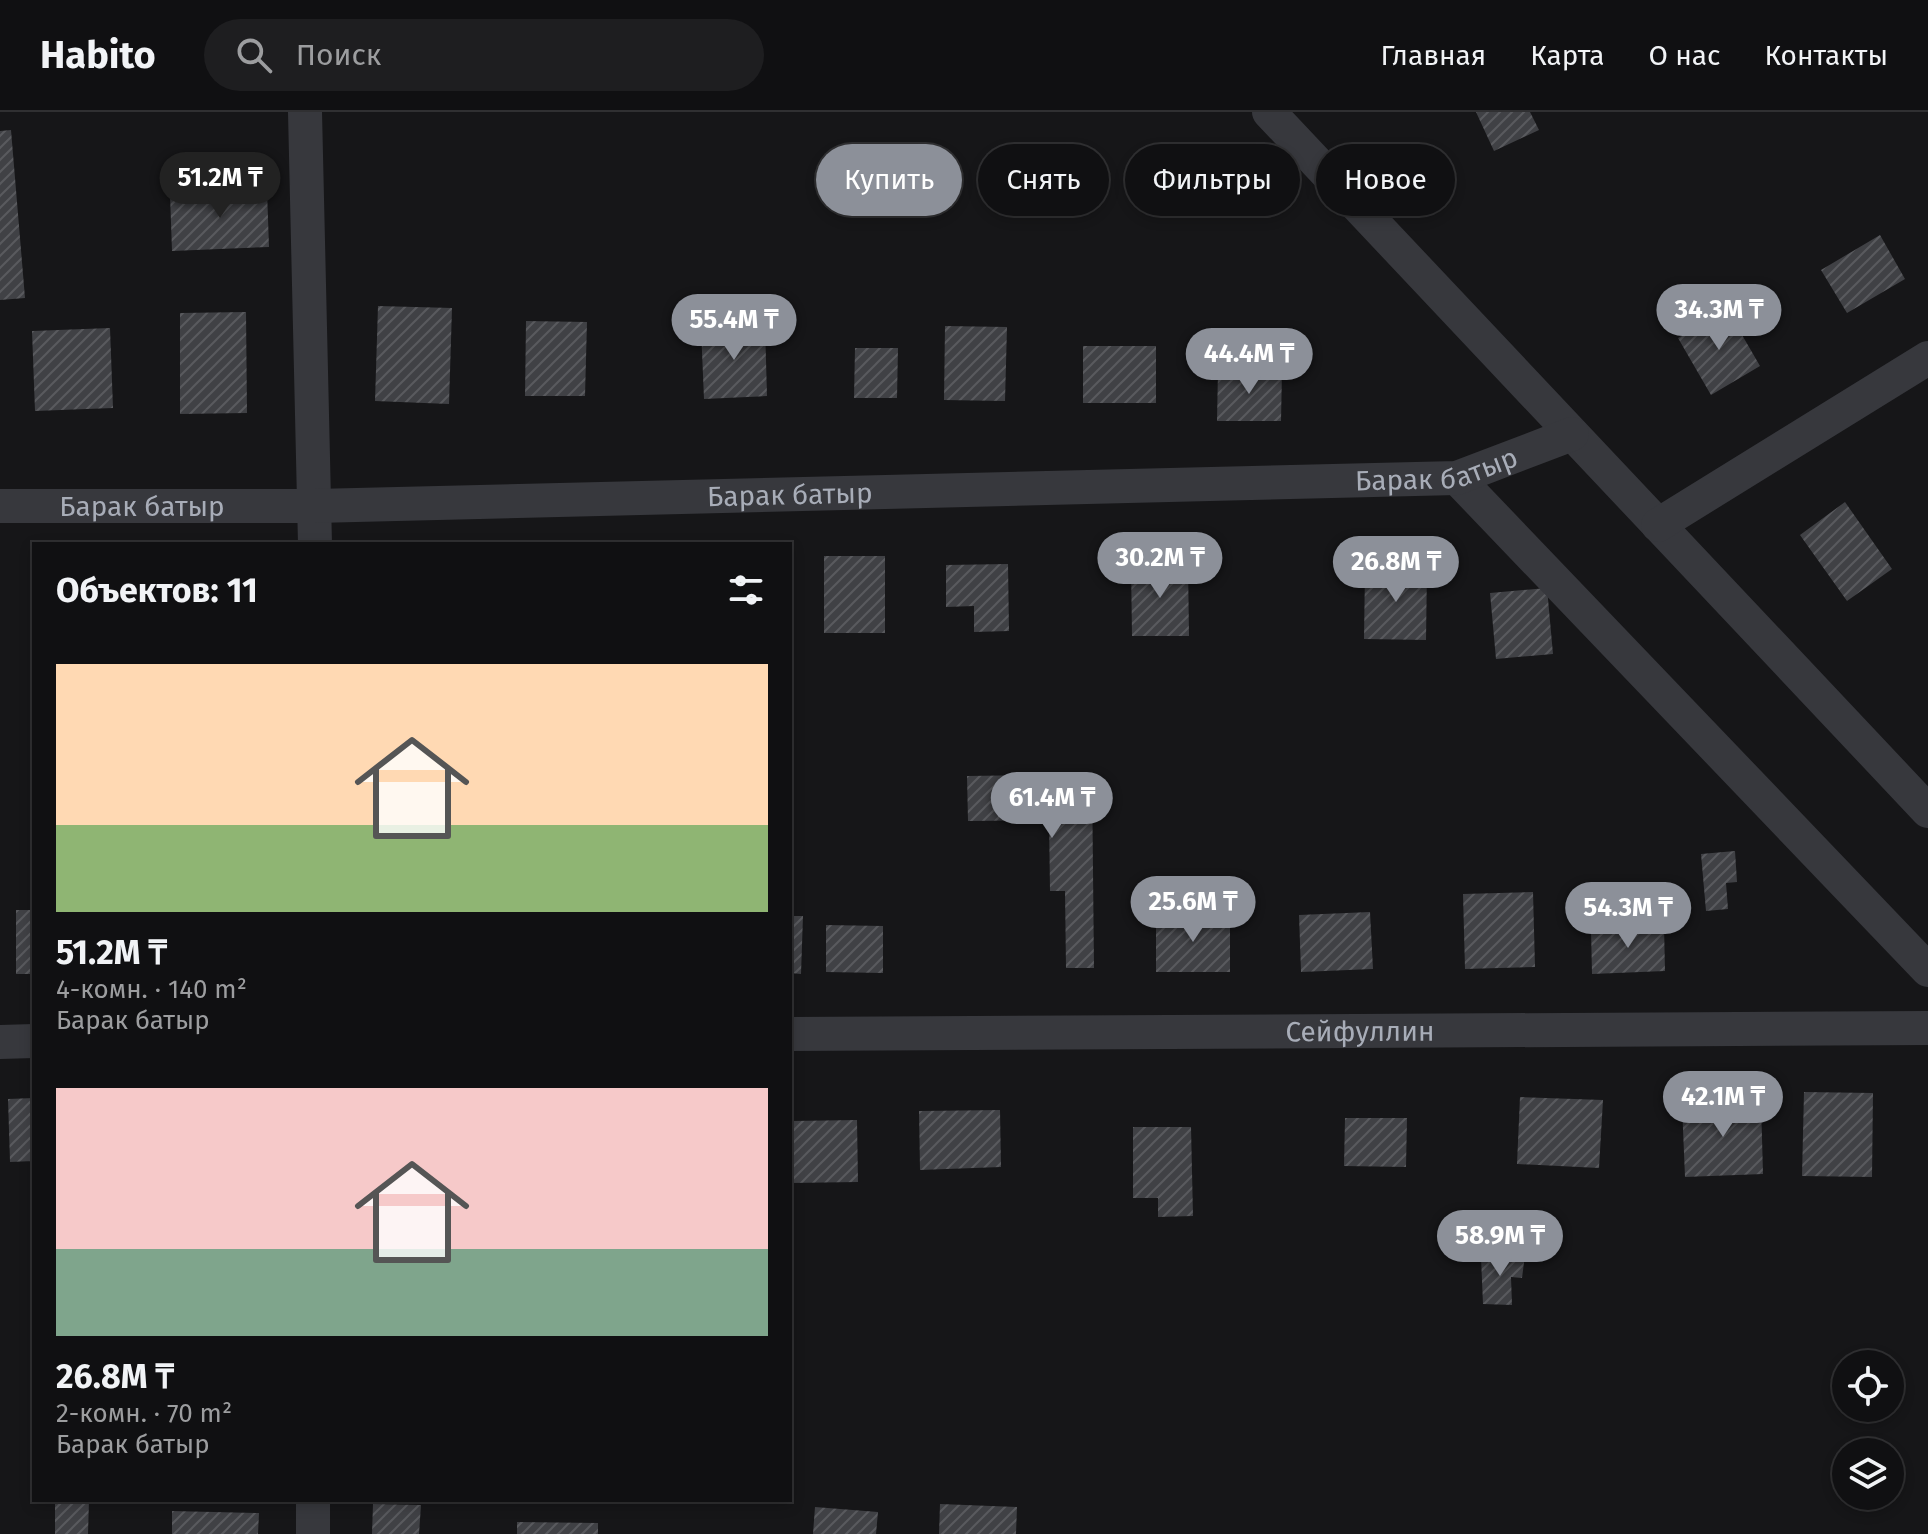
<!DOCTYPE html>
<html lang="ru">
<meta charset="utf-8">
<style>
:root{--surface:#101012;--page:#1e1e20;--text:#f1f3f6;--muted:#9c9d9f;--line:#303032;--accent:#8c9099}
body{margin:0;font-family:"Fira Sans",sans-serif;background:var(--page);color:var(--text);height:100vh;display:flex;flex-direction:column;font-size:30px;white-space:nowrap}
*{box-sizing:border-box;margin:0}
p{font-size:26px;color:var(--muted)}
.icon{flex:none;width:44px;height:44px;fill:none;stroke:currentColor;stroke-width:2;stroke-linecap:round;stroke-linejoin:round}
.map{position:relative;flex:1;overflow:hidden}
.side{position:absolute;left:32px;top:430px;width:760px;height:960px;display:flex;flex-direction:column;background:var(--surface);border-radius:0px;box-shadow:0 4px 12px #0003,0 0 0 2px var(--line)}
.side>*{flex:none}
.top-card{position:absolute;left:816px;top:32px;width:760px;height:72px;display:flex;gap:16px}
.fabs{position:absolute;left:1832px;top:1238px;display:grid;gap:16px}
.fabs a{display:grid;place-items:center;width:72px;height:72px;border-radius:50%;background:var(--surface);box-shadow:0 4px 12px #0003,0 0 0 2px var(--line);font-size:40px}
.price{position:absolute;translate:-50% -68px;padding:0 18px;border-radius:28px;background:var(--accent);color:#fff;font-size:26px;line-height:52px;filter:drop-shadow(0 2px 4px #0008)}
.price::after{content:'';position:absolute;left:50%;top:48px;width:24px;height:18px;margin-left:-12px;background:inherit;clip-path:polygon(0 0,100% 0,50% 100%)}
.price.active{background:#222;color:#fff}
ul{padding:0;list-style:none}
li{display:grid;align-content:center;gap:16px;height:424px;padding:0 24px}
li span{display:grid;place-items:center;height:248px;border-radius:0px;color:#555}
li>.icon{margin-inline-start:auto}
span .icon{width:144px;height:144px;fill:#fffc;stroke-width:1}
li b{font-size:34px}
h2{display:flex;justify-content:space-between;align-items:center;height:96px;padding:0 24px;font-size:34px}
.pill{padding:0 28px;border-radius:36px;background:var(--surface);box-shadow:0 4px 12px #0003,0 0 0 2px var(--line);font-size:28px;line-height:72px}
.pill.active{background:var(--accent);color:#fff}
header{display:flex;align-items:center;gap:48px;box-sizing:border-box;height:112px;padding:0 40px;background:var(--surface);border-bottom:2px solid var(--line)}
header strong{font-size:38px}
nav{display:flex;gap:44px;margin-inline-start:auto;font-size:28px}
.search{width:560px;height:72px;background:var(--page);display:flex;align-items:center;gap:20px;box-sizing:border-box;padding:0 28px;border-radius:44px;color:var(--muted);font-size:30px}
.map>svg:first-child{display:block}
.building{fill:url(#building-hatch)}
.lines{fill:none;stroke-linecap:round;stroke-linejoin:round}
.minor{stroke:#37383d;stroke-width:34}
.labels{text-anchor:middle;stroke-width:6;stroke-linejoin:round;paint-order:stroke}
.street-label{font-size:28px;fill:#a8adb8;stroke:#111113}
</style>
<header>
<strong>Habito</strong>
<div class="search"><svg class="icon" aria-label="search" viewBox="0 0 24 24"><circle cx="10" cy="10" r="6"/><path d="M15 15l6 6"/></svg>Поиск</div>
<nav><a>Главная</a><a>Карта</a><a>О нас</a><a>Контакты</a></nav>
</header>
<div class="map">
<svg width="1928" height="1422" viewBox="0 0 1928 1422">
<defs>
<pattern id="building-hatch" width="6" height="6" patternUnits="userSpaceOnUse" patternTransform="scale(2)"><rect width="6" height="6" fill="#404145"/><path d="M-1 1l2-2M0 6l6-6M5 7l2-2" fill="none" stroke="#595a5e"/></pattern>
</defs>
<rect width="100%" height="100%" fill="#161618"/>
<path class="building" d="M1476,0H1530L1539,18L1494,39Z
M11,18L25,186L0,188V19Z
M267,78L269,135L172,139L170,82Z
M1880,123L1905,167L1847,201L1821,158Z
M378,194L452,196L449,292L375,289Z
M1727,197L1760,254L1711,283L1678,226Z
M246,200L247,301L180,302V201Z
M526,209L587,210L585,284H525Z
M765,213L767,284L704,287L701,216Z
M945,214L1007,215L1005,289L944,288Z
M110,216L113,296L35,299L32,219Z
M1083,234H1156V291H1083Z
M855,236H898L897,286H854Z
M1218,258L1282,259L1281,309H1217Z
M1845,390L1892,457L1847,489L1800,423Z
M824,444H885V521H824Z
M1188,451L1189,524H1132L1131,452Z
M1008,452L1009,519L974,520V494L946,495V453Z
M1365,457H1427L1426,528L1364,527Z
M1547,476L1553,542L1496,547L1490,481Z
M1092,662L1094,856H1066L1065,779H1050L1049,708L968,709L967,664Z
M1735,739L1737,770L1726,771L1728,797L1706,799L1701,742Z
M1533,780L1535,855L1465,857L1463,782Z
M16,798H34V862H16Z
M1370,800L1373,857L1301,860L1299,803Z
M1156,803H1230V860H1156Z
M790,804H803L801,862L790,861Z
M826,813L883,814V861L826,860Z
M1664,814L1665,859L1592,862L1591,817Z
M1804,980L1873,981L1872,1065L1802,1064Z
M1520,985L1603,988L1599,1056L1517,1052Z
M34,986V1049L10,1050L8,987Z
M1761,990L1763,1062L1685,1065L1682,993Z
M1000,998L1001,1055L920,1058L919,999Z
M1345,1006H1407L1406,1055L1344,1054Z
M857,1008L858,1070L790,1071V1009Z
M1133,1015H1191L1193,1104L1158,1105V1086H1133Z
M1525,1143L1522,1166L1511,1165L1512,1193L1483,1192L1481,1145Z
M55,1388H89L88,1422H55Z
M373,1392L421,1393L419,1422H372Z
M940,1392L1017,1395L1016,1422H939Z
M815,1395L878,1400L876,1422H813Z
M172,1399L259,1401L258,1422H172Z
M517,1410L598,1411V1422H517Z"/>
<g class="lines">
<g class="minor">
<path d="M305,0L315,432"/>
<path d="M1269,0L1928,699"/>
<path d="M1457,366L1928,858"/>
<path id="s1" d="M0,394H315L1457,366L1572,322"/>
<path d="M1658,413L1928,246"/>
<path id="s2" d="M790,922L1928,916"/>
<path d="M0,930L34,929"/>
<path d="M313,1422V1388"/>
</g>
</g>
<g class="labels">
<g class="street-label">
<text dy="10" stroke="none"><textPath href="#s1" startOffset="1438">Барак батыр</textPath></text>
<text dy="10" stroke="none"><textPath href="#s1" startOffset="790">Барак батыр</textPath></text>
<text dy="10" stroke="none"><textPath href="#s1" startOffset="142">Барак батыр</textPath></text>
<text dy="10" stroke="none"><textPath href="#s2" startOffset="570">Сейфуллин</textPath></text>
</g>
</g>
</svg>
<div class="fabs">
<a><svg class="icon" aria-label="locate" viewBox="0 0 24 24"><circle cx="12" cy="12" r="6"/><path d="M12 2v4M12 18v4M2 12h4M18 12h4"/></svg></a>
<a><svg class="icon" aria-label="layers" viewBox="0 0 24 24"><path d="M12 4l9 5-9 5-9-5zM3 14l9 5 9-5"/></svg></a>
</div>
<b class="price active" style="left:220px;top:108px">51.2M ₸</b>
<b class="price" style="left:1719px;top:240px">34.3M ₸</b>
<b class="price" style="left:734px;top:250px">55.4M ₸</b>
<b class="price" style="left:1249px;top:284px">44.4M ₸</b>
<b class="price" style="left:1160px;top:488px">30.2M ₸</b>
<b class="price" style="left:1396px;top:492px">26.8M ₸</b>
<b class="price" style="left:1052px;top:728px">61.4M ₸</b>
<b class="price" style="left:1193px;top:832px">25.6M ₸</b>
<b class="price" style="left:1628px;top:838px">54.3M ₸</b>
<b class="price" style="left:1723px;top:1027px">42.1M ₸</b>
<b class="price" style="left:1500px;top:1166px">58.9M ₸</b>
<div class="top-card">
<a class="pill active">Купить</a>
<a class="pill">Снять</a>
<a class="pill">Фильтры</a>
<a class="pill">Новое</a>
</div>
<section class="side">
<h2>Объектов: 11<svg class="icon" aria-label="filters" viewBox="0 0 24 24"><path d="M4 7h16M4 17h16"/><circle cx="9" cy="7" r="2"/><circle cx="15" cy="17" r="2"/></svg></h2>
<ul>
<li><span style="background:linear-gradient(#ffd9b3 65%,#8fb573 0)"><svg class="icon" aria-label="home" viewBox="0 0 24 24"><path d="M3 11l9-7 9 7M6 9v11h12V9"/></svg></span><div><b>51.2M ₸</b><p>4-комн. · 140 m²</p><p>Барак батыр</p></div></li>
<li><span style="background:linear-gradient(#f6c9c9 65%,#7fa58c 0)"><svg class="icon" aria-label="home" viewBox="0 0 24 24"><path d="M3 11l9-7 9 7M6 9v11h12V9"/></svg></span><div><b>26.8M ₸</b><p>2-комн. · 70 m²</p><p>Барак батыр</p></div></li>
</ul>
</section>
</div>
